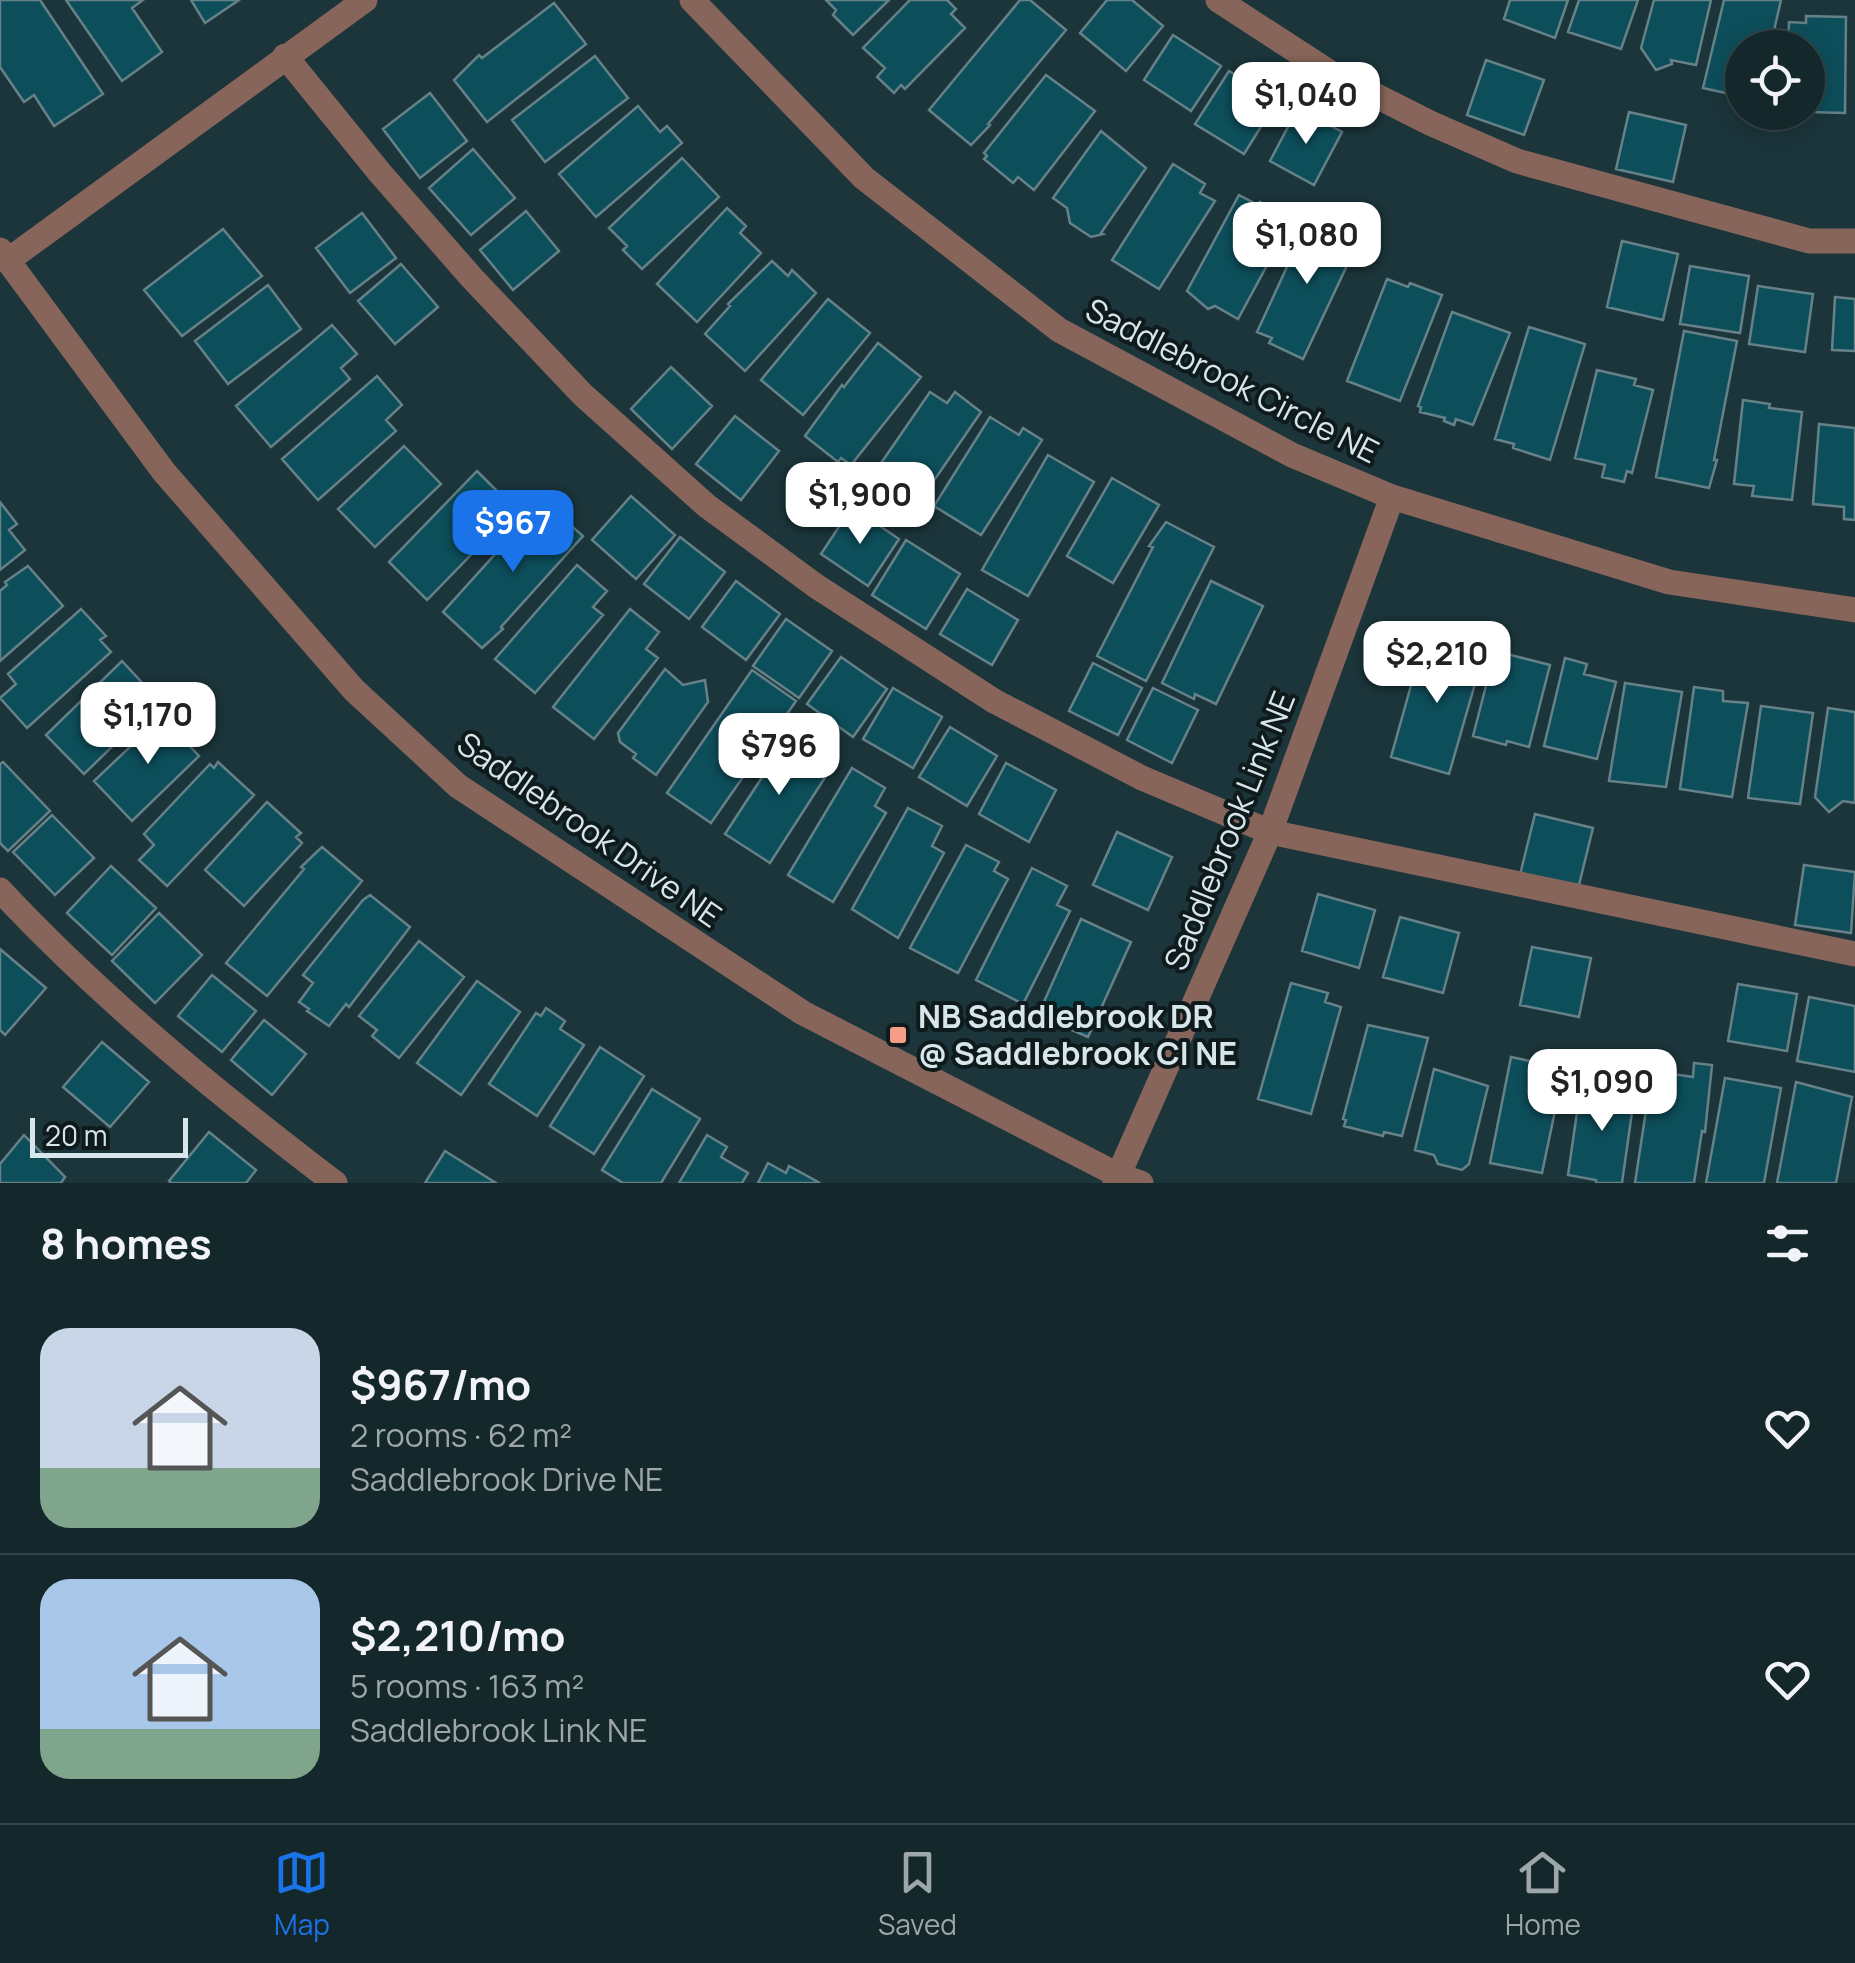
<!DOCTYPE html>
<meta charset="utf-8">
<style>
:root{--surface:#14282c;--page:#1d3034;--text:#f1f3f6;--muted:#9da6a9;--line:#334448;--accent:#1a73e8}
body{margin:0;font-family:Manrope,sans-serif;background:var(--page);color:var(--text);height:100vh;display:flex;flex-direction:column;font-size:38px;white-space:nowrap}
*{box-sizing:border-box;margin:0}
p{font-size:32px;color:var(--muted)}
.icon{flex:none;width:55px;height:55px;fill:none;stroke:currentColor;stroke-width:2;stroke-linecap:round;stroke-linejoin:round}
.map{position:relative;height:1183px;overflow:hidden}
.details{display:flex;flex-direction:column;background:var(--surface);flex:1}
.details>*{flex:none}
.buttons{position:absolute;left:1725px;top:30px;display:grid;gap:20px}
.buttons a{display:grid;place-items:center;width:100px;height:100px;border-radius:50%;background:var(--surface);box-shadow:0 5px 25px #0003,0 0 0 2px var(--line);font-size:50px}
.scale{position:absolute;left:30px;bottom:25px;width:158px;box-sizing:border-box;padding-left:10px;border:5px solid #d7e6ea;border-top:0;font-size:28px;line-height:35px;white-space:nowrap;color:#d7e6ea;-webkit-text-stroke:8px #0f1a1d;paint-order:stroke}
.price{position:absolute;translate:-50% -85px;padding:0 22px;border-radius:20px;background:#fff;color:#222;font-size:32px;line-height:65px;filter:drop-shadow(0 2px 5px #0008)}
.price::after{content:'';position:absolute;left:50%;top:60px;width:30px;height:22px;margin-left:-15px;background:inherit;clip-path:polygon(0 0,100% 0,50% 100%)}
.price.selected{background:var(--accent);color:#fff}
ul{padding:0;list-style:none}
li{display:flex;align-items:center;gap:30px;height:250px;padding:0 40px}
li+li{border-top:2px solid var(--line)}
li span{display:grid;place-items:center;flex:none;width:280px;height:200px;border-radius:30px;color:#555}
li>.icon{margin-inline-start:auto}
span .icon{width:120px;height:120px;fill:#fffc;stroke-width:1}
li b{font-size:42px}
h2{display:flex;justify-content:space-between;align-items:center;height:120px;padding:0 40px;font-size:42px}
.tabs{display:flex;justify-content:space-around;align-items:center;height:140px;border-top:2px solid var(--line);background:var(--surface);font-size:28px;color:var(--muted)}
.tabs a{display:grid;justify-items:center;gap:5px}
.tabs .selected{color:var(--accent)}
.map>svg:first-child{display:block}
.building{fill:#0d4e5b;stroke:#668188;stroke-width:2.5}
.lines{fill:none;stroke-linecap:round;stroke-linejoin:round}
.minor{stroke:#88655b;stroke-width:25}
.poi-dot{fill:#f49e88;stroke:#0f1a1d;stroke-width:4}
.labels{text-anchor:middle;stroke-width:8;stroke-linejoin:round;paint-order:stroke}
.street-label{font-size:32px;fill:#d7e6ea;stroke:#0f1a1d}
.poi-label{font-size:32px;font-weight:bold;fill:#d7e6ea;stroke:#0f1a1d;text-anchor:start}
</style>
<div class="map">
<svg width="1855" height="1183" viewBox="0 0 1855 1183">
<rect width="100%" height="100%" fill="#1b353b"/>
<path class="building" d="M0,0H40L103,94L54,126L34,95L24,102L0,67Z
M66,0H143L132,8L162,52L122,81Z
M191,0H239L205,23Z
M826,0H889L853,35L833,15L836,10Z
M910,0H947L956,9L951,14L965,28L905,89L901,85L894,93L877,77L885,68L863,48Z
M1020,0H1030L1066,30L988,124L990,125L971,145L929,110Z
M1107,0H1132L1163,26L1126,71L1080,33Z
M1510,0H1568L1555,38L1504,19Z
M1579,0H1638L1621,49L1568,32Z
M1654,0H1711L1696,65L1671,60L1672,64L1656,70L1641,48Z
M1724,0H1781L1770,48H1742V88L1739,96L1703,88Z
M554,3L586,44L487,122L454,80L479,55L482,58Z
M1806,16L1846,17L1845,113L1808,112V48H1788L1789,22L1806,23Z
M1173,35L1221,66L1191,111L1144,80Z
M595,56L628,98L545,162L512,120Z
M1486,60L1544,80L1524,135L1467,115Z
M1229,71L1277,101L1244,154L1195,124Z
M1046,75L1095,111L1034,190L1018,177L1013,183L984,159L987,156L984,153Z
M430,93L467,141L420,178L383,129Z
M638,106L660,132L667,126L682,143L596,217L559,174Z
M1298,108L1342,132L1314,185L1270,161Z
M1629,112L1686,125L1673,182L1616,169Z
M1101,131L1146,168L1101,233L1103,234L1091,237L1070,223L1067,208L1053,198Z
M473,149L515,198L471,235L429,188Z
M682,158L719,197L642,269L623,250L627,246L609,228Z
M1173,164L1205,184L1200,193L1215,201L1159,289L1112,260Z
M1239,195L1258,205L1260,202L1292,219L1238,319L1215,306L1208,309L1187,291Z
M727,208L746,226L740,233L761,253L697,322L657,284Z
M526,211L559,251L513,290L480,250Z
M362,213L396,258L350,293L316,248Z
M1310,217L1359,240L1303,359L1269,343L1272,338L1257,332Z
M223,229L262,276L182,336L144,290Z
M1622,241L1678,254L1663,320L1607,307Z
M772,261L788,276L792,270L816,293L745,371L705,334L730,306L728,304Z
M401,264L438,307L395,344L358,301Z
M1690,266L1749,276L1740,333L1680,324Z
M1387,279L1408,287L1410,283L1442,295L1400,401L1347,381Z
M268,285L301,329L228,384L195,341Z
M1758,286L1813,294L1805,352L1749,344Z
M1835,297L1855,299V351L1832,350Z
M828,299L870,333L803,415L761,380Z
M1452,312L1510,333L1473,425L1456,419L1454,425L1444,421L1445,418L1420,412L1421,407L1418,406Z
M332,325L357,354L341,368L350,379L271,447L236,406Z
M1529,327L1585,344L1550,460L1513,448L1514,444L1495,439Z
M1684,331L1737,341L1714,460H1717L1709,488L1656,477Z
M878,343L921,377L851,465L841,458L838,462L805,436L842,385L844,387Z
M671,367L712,406L672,449L631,409Z
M1597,370L1636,379L1634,385L1653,390L1632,473L1627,471L1624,482L1602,477L1605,465L1575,458Z
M377,376L402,405L386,420L396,431L318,500L282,459Z
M930,392L947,403L955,392L981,412L909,517L885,501L898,483L877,469Z
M1743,400L1770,404L1769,408L1802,412L1792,500L1752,496L1754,486L1734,484Z
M735,416L779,451L741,500L696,464Z
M990,417L1019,435L1023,428L1042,440L981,535L934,506Z
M1819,424L1855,428V520L1844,519V507L1813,504Z
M404,446L441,484L375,547L338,509Z
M1048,455L1094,482L1028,596L982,570Z
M477,471L505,499L491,514L501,524L427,600L389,562Z
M1112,478L1159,505L1113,583L1067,556Z
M631,496L675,535L636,579L592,540Z
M543,501L583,536L501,627L503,629L482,648L443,612Z
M0,502L17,524L9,530L25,550L0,570Z
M852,507L899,539L868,586L821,554Z
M1166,522L1214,547L1146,681L1097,656L1153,547L1149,546Z
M680,537L725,572L689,619L644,584Z
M906,540L960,574L926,629L872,595Z
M577,565L607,591L593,607L603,615L535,693L495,659Z
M28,566L63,606L0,661V591L7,585L5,582Z
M736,581L780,614L746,660L702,627Z
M1211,581L1263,606L1216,704L1195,694L1194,699L1162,683Z
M967,589L1018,620L992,665L940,634Z
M81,609L106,636L100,640L111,652L27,728L0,698L16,684L8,674Z
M630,609L659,632L646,649L658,658L594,739L553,707Z
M786,619L832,651L799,698L753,666Z
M1424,639L1483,656L1449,774L1391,757Z
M1495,651L1550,665L1529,747L1507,741L1506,745L1473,736Z
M841,657L887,689L853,737L807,704Z
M1565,658L1587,664L1584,674L1616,682L1597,759L1544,746Z
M122,661L159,701L84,774L46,735Z
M1093,663L1142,688L1118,735L1069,711Z
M665,669L683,685L705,680L708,702L656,775L633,758L636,754L620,742L618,733Z
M752,670L796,701L711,823L667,793Z
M1625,683L1682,692L1666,787L1609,781Z
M1694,687L1723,691V701L1748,703L1732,797L1680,789Z
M893,688L942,717L913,768L863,739Z
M1153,688L1198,710L1172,763L1127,740Z
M1761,706L1813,713L1800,804L1748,798Z
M1828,708L1855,712V803L1843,801L1829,812L1815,797Z
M168,711L185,728L179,735L199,756L132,821L94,781Z
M950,727L997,756L967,806L919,777Z
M793,730L826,751L814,769L826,776L770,863L725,834Z
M3,762L50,811L8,851L0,843V764Z
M218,762L254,795L167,886L139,860L154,845L144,834L210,764L214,768Z
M1006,763L1056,790L1029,842L979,814Z
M852,768L885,788L875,806L886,813L833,902L788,875Z
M267,802L301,833L296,837L302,843L244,906L205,870Z
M908,808L942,826L932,846L944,853L898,938L852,909Z
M1535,814L1593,828L1578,889L1520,875Z
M52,815L94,858L55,895L13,852Z
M1117,832L1172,857L1148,910L1093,885Z
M966,845L999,862L994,871L1008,879L958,973L910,948Z
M322,847L362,881L267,996L226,963L304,869L301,867Z
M1804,865L1855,872L1851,933L1795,925Z
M111,866L156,908L112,955L67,913Z
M1032,868L1067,886L1057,905L1070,911L1023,1004L976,980Z
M1318,894L1375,910L1359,968L1302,951Z
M370,895L410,927L349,1007L346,1004L329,1026L307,1011L309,1009L299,1002L313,983L303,975L363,900Z
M159,913L202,955L155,1003L112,961Z
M1400,917L1459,933L1443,993L1383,977Z
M1081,919L1131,942L1088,1037L1038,1015Z
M419,941L464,977L399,1058L372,1036L377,1030L359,1016Z
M1532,947L1591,958L1579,1017L1520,1005Z
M0,949L46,988L5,1035L0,1030Z
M212,975L256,1011L222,1052L178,1016Z
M477,981L520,1012L461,1095L417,1063Z
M1291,983L1328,993L1325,1002L1341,1007L1311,1114L1258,1099Z
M1738,984L1797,994L1787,1051L1728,1041Z
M1809,997L1855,1006V1072L1797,1061Z
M546,1008L565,1021L560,1029L584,1045L537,1116L489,1084L536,1013L541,1016Z
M264,1020L306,1054L272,1095L231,1060Z
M1368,1025L1428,1038L1402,1136L1384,1132L1383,1136L1344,1126L1346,1120L1343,1119Z
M102,1042L149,1082L110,1127L63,1087Z
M600,1047L644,1076L594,1154L550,1126Z
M1511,1057L1564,1068L1542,1173L1490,1163Z
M1694,1063L1712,1065L1705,1132L1702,1131L1694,1183H1635L1652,1071L1693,1077Z
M1434,1069L1488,1086L1469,1164L1462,1170L1438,1164L1434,1155L1415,1150Z
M1725,1078L1781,1088L1764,1183H1706Z
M1796,1082L1852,1097L1836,1183H1777Z
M1581,1084L1635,1091L1622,1183H1596V1180L1568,1175Z
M652,1089L700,1119L661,1183H623L602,1170Z
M209,1132L256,1170L246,1183H171L169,1181Z
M24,1135L65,1177L61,1183H0V1164Z
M707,1135L727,1147L721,1157L748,1173L742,1183H679Z
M445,1151L496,1183H425Z
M768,1163L786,1173L789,1166L820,1183H758Z"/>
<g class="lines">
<path class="minor" d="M692,0L864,178L1059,330L1292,455L1392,497L1669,582L1855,610
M1218,0L1329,72L1430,123L1517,161L1809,241H1855
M285,56L380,173L472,278L583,395L707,506L816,586L994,701L1142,778L1270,832L1855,954
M0,250L164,472L354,690L458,786L803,1013L1120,1176L1141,1183
M7,261L365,0
M0,890C102,999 217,1093 335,1183
M1115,1183L1270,832L1392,497"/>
</g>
<rect class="poi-dot" x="888" y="1025" width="20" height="20" rx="5"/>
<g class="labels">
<g class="street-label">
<text transform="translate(1232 381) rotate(27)" y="11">Saddlebrook Circle NE</text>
<text transform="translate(589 830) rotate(35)" y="11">Saddlebrook Drive NE</text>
<text transform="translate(1230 831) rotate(-68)" y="11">Saddlebrook Link NE</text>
</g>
<g class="poi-label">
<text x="918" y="1028">NB Saddlebrook DR<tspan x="918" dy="37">@ Saddlebrook CI NE</tspan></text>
</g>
</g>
</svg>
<div class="buttons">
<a><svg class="icon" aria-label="locate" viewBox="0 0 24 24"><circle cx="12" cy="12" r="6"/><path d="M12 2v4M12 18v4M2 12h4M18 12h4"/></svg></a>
</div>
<div class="scale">20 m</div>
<b class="price" style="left:1306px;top:147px">$1,040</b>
<b class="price" style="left:1307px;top:287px">$1,080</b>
<b class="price" style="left:860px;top:547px">$1,900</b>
<b class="price selected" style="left:513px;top:575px">$967</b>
<b class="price" style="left:1437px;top:706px">$2,210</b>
<b class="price" style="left:148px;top:767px">$1,170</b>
<b class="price" style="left:779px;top:798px">$796</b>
<b class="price" style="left:1602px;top:1134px">$1,090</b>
</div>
<section class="details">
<h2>8 homes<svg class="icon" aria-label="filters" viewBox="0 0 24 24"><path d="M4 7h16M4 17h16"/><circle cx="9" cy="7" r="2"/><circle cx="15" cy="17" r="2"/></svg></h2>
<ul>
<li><span style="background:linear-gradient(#c9d6e8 70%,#7fa58c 0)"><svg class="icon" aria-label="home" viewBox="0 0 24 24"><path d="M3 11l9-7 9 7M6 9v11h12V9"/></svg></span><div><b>$967/mo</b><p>2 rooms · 62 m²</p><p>Saddlebrook Drive NE</p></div><svg class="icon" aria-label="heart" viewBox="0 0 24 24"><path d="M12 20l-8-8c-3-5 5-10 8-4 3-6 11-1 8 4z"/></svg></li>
<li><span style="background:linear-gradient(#a9c7e8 75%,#7fa58c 0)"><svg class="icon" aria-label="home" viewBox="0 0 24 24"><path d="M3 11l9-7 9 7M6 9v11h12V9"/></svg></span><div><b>$2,210/mo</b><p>5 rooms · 163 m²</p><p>Saddlebrook Link NE</p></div><svg class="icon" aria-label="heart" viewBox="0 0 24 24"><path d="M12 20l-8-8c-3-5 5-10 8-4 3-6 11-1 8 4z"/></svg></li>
</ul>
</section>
<nav class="tabs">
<a class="selected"><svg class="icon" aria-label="map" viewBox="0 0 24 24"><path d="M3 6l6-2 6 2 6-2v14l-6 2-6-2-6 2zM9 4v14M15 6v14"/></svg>Map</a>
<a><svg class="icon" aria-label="saved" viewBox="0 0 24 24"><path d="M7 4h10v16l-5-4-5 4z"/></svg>Saved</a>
<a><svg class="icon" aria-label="home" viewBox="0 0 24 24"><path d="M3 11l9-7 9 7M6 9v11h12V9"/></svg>Home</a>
</nav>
